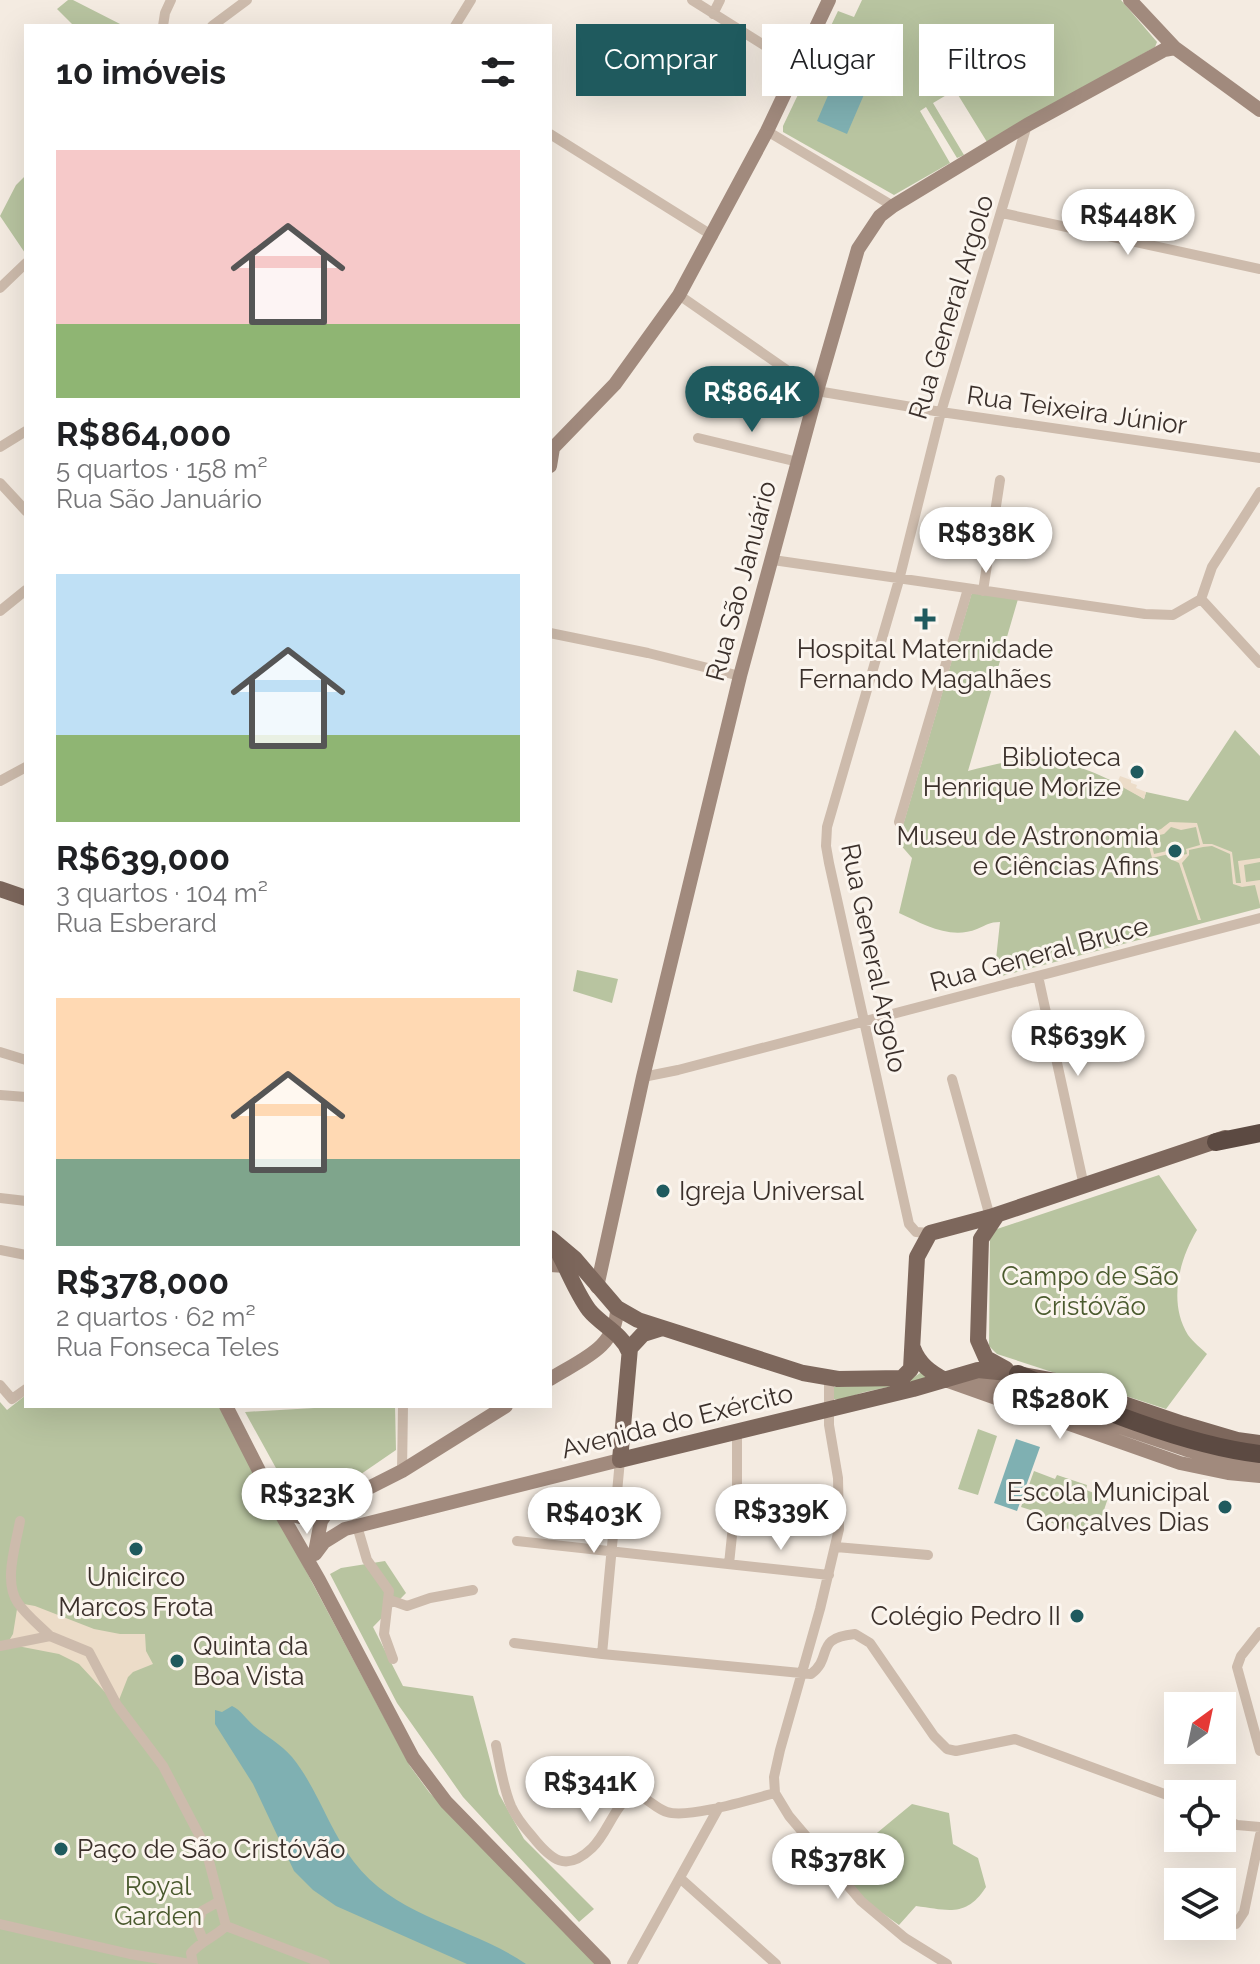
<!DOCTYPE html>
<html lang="pt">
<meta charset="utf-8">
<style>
:root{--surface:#fff;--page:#f6f6f6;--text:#202124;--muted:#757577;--accent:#1f5a5e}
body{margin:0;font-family:Raleway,sans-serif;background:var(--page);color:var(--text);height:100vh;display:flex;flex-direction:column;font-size:30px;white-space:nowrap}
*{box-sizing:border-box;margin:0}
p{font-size:26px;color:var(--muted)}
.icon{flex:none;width:44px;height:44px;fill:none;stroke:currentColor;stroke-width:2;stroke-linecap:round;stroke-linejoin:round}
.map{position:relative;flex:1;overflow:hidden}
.drawer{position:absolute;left:24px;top:24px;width:528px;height:1384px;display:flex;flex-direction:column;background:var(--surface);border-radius:0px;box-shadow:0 8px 32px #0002}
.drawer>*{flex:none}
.top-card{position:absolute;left:576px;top:24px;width:564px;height:72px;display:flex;gap:16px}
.needle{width:52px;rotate:33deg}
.fabs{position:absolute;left:1164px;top:1692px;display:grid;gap:16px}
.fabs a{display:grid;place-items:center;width:72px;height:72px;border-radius:0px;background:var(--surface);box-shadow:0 8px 32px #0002;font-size:40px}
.price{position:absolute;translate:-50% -68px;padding:0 18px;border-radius:28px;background:#fff;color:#222;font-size:26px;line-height:52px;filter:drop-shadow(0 2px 4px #0008)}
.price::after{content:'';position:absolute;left:50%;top:48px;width:24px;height:18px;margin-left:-12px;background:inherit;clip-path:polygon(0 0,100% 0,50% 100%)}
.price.on{background:var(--accent);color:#fff}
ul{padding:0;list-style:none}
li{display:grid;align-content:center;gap:16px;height:424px;padding:0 32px}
li span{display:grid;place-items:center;height:248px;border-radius:0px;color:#555}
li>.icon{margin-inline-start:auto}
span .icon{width:144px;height:144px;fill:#fffc;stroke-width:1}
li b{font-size:34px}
h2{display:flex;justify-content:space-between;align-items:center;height:96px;padding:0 32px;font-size:34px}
.pill{padding:0 28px;border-radius:0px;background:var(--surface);box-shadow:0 8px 32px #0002;font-size:28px;line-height:72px}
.pill.on{background:var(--accent);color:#fff}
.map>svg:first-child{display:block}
.green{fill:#b8c4a0}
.plaza{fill:#ecdcc8;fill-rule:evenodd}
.water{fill:#7fb0b2}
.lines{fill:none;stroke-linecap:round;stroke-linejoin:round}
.street{stroke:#cdbbac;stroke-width:10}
.secondary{stroke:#a18a7d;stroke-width:14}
.primary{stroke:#7d675c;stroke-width:16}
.highway{stroke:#5c4a42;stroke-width:18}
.poi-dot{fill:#1f5a5e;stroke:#fbf5ee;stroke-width:3}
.labels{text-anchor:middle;stroke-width:6;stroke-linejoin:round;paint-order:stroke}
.street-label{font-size:26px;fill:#3b302b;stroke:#fbf5ee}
.poi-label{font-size:26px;fill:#3b302b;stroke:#fbf5ee;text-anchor:end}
.park-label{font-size:26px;fill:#4a5a2e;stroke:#fbf5ee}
</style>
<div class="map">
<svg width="1260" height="1964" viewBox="0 0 1260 1964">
<rect width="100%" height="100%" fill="#f4ebe1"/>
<path class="green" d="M68,0H73L124,26H74L57,9Z
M862,0H1121L1157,42L1155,47L987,142L955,90L933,103L964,155L957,158L926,107L920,111L950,163L894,195L783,132V126L838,11L854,17Z
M26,175V252L25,253L0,216L16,185Z
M972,592L1018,599L968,771C992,765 1017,758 1042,759C1072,760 1120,783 1144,799L1146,792L1188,801L1235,730L1260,756V908L994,978L1000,922C989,922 987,925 977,929C950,940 923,924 899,913L912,858L898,842Z
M577,970L618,979L612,1003L573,991Z
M1159,1175L1197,1230C1179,1260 1168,1303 1188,1335C1193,1342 1201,1348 1207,1354L1166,1409L997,1354L989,1346L990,1238L997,1229Z
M923,1371L930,1376C908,1384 887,1387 865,1392C854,1395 844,1400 833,1399L834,1387L904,1384Z
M26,1395V1406H225L298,1556L410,1766L429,1792L598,1964H0V1402L7,1410Z
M349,1406H395L396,1450L313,1507L304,1510L298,1508L245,1412Z
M978,1429L997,1436L978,1495L958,1489Z
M1034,1471L1055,1479L1057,1475L1087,1485L1086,1490L1108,1498L1096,1534L1073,1525L1071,1530L1042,1519L1043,1514L1021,1507Z
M385,1561L406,1593L373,1627L403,1686L473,1696L499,1794L524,1839L594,1909L579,1922L463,1797L397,1703L330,1574L341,1568Z
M912,1804L949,1813L953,1844L978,1858L986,1887C966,1918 948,1910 916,1906L899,1925L864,1900L845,1873L856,1846L866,1842Z"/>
<path class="plaza" d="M1120,776L1131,780V783L1137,785L1136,788L1146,792L1144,799L1117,784Z
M1170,822L1197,823L1203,844H1212L1232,852L1236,883H1241L1238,861L1260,858V862L1244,865L1246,882L1260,880V905L1255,885L1242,887L1233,884L1230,854L1212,846L1203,847L1189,850V855L1182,863L1201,920H1198L1179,863L1171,859L1169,854L1152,858L1146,835L1161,829ZM1196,827L1200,845L1186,849L1187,854L1173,857L1171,850L1154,854L1150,837L1164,834L1171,827L1181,830Z
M18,1603L35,1606L94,1629L120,1634H145L146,1651L153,1664L133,1672L128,1677L117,1705L79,1664L59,1654L7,1644L13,1634Z"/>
<path class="water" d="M859,43L874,51L866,68L850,60Z
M842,63L872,76L847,134L817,121Z
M1016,1439L1040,1447L1017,1511L994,1503Z
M232,1706C241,1710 246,1719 254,1726C267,1737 281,1744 292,1757C318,1789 329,1830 354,1862C396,1918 471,1926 526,1964H467L336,1906L313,1890L294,1871L253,1784L215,1724V1710L222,1712Z"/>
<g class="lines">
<path class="street" d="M692,0L799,67
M713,14L720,0
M163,26L165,13L171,0
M212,26L247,0
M455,26L471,0
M767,131L893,206
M550,134L713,236
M1002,213L1260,269
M0,288L26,263
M679,295L817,391L941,412L1260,458
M698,438L798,462
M0,447L26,431
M0,483L26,511
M773,560L1145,614L1173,615L1201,599
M983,591L1000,480
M1201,599L1212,567L1260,492
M1201,599L1260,663
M0,611L26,590
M550,633L648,653L740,676
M0,781L26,767
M899,822L968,589
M1038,976L1084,1186
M0,1052L26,1060
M643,1077L678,1070L1260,918
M952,1079L990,1217
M0,1095L26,1097
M0,1198L26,1201
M930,1233L916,1232L909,1224L829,863L826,846L827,827L899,580L941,412L1027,125
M0,1250L26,1255
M829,1378V1425L838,1478L839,1529L820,1609L780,1750L774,1777L775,1793L789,1816L861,1901L905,1938L947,1964
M0,1385L12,1399L26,1389
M402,1471L403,1406
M20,1521C16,1545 3,1582 18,1603C26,1615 40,1626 50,1636
M357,1526L367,1560L389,1591L384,1634L393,1659
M517,1541L829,1575
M836,1547L928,1555
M729,1564L737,1488V1431
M390,1600L407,1606L430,1598L473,1590
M1260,1632L1241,1656L1237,1667L1260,1751
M514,1643L602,1654L811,1674C834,1657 813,1638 855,1634L870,1643L934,1736L947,1749L956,1751L1015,1739L1178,1799
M0,1646L50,1636L89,1652L117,1705L163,1766L205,1846L226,1926C215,1937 202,1940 191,1953L193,1964
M602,1654L620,1460
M496,1745C500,1765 503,1787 511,1806C516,1817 524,1827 532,1836C551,1860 566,1873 592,1848C608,1833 614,1805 633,1794C647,1796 654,1808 667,1812C688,1819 752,1799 775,1793
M1222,1818L1237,1825L1260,1827
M681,1879L776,1964
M0,1924L130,1954L190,1964
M1222,1924H1236L1244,1912L1260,1835
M226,1926L325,1964
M203,1940L197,1925L202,1911L218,1902
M632,1964L719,1807"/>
<path class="secondary" d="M1130,0L1175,48L1260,110
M550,466L553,448L615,384L679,295L767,131L829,0
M550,1265L566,1266
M597,1287L643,1077L740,676L817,391L858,249L880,216L893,206L1027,125L1164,50L1175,48
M550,1379C580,1360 617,1348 617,1308
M945,1380L1180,1463L1228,1473L1260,1476
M969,1380L997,1385L1187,1450L1260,1468
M226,1406L280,1512L319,1580L413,1758L446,1802L604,1964
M280,1512L300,1517L321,1512L402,1471L506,1406
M315,1552L321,1521L330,1508
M315,1554L324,1542L345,1529L620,1460"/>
<path class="primary" d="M0,889L26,898
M997,1215L981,1239L978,1340L986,1358L1006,1369
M550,1238L575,1259L617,1308L638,1320L803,1373L838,1379L902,1378L911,1369L917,1257L930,1233L990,1217L1225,1138
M555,1247C567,1267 575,1291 589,1310C601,1325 622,1333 629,1352
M662,1328L643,1334L630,1348L620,1460L913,1389L978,1370L1018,1374L1056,1381L1183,1424L1237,1440L1260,1443
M913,1348C919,1364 930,1372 945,1380"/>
<path class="highway" d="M1216,1142L1260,1133
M1018,1374C1089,1405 1183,1445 1260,1454"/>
</g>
<g class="poi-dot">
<path d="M921 607h8v8h8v8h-8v8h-8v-8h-8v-8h8z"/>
<circle cx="1137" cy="772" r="8"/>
<circle cx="1175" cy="851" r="8"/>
<circle cx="663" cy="1191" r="8"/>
<circle cx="1225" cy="1507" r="8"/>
<circle cx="136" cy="1549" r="8"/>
<circle cx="1077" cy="1616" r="8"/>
<circle cx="177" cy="1661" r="8"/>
<circle cx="61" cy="1849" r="8"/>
</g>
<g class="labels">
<g class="street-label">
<text transform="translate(951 307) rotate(-73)" y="9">Rua General Argolo</text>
<text transform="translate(1077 410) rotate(8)" y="9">Rua Teixeira Júnior</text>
<text transform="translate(741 581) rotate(-75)" y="9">Rua São Januário</text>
<text transform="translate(1039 954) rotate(-15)" y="9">Rua General Bruce</text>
<text transform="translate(874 958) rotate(78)" y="9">Rua General Argolo</text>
<text transform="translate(677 1421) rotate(-14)" y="9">Avenida do Exército</text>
</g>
<g class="poi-label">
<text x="925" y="658" text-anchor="middle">Hospital Maternidade<tspan x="925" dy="30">Fernando Magalhães</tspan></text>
<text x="1121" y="766">Biblioteca<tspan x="1121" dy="30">Henrique Morize</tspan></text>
<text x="1159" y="845">Museu de Astronomia<tspan x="1159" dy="30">e Ciências Afins</tspan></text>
<text x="679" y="1200" text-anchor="start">Igreja Universal</text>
<text x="1209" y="1501">Escola Municipal<tspan x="1209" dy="30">Gonçalves Dias</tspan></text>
<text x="136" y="1586" text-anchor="middle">Unicirco<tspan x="136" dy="30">Marcos Frota</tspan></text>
<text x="1061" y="1625">Colégio Pedro II</text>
<text x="193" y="1655" text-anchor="start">Quinta da<tspan x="193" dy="30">Boa Vista</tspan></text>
<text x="77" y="1858" text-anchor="start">Paço de São Cristóvão</text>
</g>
<g class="park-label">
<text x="1090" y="1285">Campo de São<tspan x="1090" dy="30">Cristóvão</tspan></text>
<text x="158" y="1895">Royal<tspan x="158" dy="30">Garden</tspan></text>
</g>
</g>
</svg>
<div class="fabs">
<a><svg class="needle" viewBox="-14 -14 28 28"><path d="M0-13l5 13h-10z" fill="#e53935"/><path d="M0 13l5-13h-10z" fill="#757577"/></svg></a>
<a><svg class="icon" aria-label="locate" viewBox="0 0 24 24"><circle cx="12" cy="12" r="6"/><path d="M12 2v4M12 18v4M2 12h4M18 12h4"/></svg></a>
<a><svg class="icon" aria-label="layers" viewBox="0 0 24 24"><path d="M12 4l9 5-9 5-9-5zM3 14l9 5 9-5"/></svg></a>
</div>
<b class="price" style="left:1128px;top:257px">R$448K</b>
<b class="price on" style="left:752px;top:434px">R$864K</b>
<b class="price" style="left:986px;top:575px">R$838K</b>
<b class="price" style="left:1078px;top:1078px">R$639K</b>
<b class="price" style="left:1060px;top:1441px">R$280K</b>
<b class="price" style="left:307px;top:1536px">R$323K</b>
<b class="price" style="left:781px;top:1552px">R$339K</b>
<b class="price" style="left:594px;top:1555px">R$403K</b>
<b class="price" style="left:590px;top:1824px">R$341K</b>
<b class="price" style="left:838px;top:1901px">R$378K</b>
<div class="top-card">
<a class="pill on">Comprar</a>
<a class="pill">Alugar</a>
<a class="pill">Filtros</a>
</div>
<section class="drawer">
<h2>10 imóveis<svg class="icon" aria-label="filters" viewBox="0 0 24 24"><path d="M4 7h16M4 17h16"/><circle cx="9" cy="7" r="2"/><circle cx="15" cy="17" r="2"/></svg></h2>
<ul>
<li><span style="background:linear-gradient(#f6c9c9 70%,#8fb573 0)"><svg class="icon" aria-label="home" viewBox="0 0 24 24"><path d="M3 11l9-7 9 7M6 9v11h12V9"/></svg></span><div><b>R$864,000</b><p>5 quartos · 158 m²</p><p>Rua São Januário</p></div></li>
<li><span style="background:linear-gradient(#bfe0f5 65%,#8fb573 0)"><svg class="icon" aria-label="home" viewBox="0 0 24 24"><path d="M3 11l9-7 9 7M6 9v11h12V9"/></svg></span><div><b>R$639,000</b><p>3 quartos · 104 m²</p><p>Rua Esberard</p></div></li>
<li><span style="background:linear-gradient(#ffd9b3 65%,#7fa58c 0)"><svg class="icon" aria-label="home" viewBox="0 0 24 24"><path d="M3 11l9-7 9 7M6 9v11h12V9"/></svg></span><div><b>R$378,000</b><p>2 quartos · 62 m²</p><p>Rua Fonseca Teles</p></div></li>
</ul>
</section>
</div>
